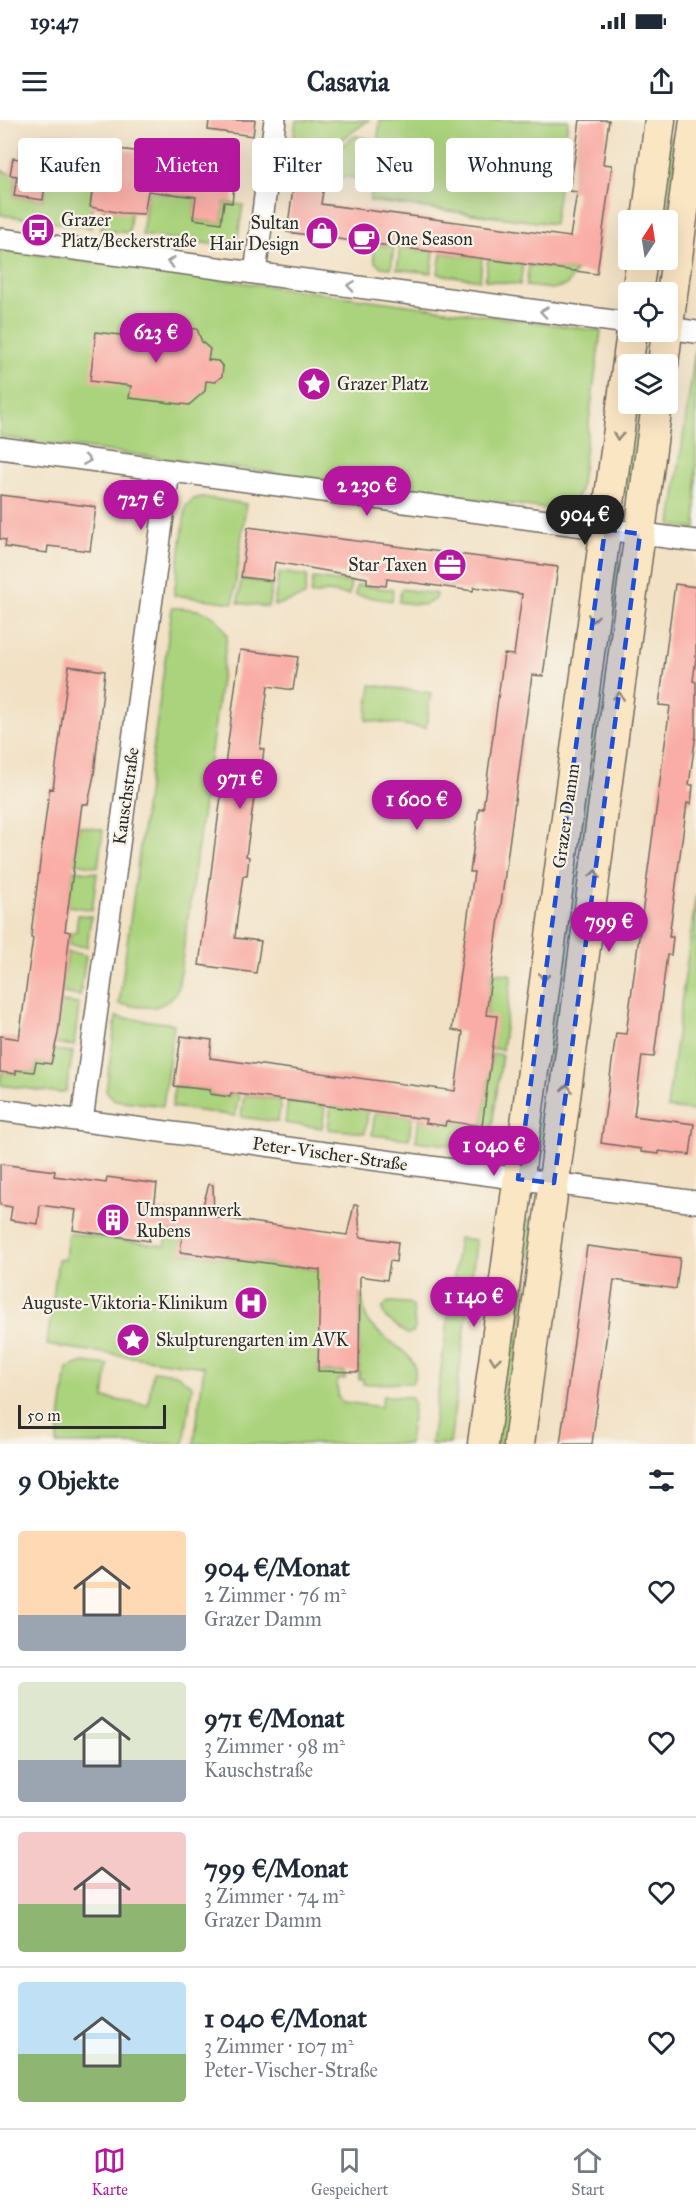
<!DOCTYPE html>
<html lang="de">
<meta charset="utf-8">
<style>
:root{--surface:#fff;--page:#f2f2f3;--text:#1f2937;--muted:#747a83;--line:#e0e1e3;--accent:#b5179e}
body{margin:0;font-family:"IM FELL Great Primer",serif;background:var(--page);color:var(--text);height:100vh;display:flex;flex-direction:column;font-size:22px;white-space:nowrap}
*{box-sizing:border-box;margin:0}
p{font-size:20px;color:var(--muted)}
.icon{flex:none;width:33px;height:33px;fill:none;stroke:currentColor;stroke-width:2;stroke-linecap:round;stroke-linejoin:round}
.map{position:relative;height:1324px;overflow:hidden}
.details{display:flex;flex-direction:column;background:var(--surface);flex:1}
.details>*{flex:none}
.banner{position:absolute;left:18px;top:18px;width:660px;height:54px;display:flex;gap:12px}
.needle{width:39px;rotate:12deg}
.controls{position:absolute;left:618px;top:90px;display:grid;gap:12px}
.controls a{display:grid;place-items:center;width:60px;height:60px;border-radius:6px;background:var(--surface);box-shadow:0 6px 24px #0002;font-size:30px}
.scale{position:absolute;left:18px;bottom:15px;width:148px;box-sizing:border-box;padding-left:6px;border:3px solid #2b2b2b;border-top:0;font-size:16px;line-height:21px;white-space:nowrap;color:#2b2b2b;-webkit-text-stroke:4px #f7f3e8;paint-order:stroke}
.price{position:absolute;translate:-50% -51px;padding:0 14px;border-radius:21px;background:var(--accent);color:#fff;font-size:20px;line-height:39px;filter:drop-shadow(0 2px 3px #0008)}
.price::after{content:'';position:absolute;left:50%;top:36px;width:18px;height:14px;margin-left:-9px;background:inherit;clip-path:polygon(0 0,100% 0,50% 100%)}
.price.selected{background:#222;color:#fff}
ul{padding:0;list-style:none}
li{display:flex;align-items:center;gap:18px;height:150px;padding:0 18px}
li+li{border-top:2px solid var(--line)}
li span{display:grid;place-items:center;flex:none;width:168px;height:120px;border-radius:6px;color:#555}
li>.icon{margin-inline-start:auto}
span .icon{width:72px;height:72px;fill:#fffc;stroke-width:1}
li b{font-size:26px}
h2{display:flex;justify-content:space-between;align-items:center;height:72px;padding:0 18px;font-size:26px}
.tag{padding:0 21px;border-radius:6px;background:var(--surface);box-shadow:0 6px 24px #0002;font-size:21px;line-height:54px}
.tag.selected{background:var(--accent);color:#fff}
.status{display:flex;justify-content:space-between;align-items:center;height:42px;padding:0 30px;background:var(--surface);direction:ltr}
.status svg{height:16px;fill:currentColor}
header{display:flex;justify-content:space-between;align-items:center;height:78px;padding:0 18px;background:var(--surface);font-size:27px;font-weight:700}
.dock{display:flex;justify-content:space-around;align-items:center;height:84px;border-top:2px solid var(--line);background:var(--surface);font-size:16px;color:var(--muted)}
.dock a{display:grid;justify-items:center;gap:3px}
.dock .selected{color:var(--accent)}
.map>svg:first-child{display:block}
.green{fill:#abd37d;stroke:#6b7f54;stroke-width:1.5}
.building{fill:#f9ada6}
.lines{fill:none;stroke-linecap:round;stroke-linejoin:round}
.minor-casing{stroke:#716b61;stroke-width:24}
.secondary-casing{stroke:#716b61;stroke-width:33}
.minor{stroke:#fff;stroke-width:21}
.secondary{stroke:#fbe6c4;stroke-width:30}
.oneway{stroke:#a0a0a0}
.oneway2{stroke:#938878}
.marked{fill:#1d4ed8;fill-opacity:0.2;stroke:#1d4ed8;stroke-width:4.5;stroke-dasharray:12 8;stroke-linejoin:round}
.labels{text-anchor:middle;stroke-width:4.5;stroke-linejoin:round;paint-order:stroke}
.poi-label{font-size:18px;fill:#2b2b2b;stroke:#f7f3e8;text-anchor:start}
.street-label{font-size:18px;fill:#2b2b2b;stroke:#f7f3e8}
</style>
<div class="status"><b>19:47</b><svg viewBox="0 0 49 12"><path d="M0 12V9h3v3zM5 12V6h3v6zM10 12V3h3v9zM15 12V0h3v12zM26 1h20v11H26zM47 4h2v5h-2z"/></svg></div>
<header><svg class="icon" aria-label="menu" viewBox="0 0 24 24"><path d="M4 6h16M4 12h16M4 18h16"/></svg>Casavia<svg class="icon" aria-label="share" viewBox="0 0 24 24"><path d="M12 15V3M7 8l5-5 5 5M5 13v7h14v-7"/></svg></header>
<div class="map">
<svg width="696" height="1324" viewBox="0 0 696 1324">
<rect width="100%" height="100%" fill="#f7f3e8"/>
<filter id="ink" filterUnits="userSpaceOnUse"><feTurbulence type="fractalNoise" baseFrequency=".0167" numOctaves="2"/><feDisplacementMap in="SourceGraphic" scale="12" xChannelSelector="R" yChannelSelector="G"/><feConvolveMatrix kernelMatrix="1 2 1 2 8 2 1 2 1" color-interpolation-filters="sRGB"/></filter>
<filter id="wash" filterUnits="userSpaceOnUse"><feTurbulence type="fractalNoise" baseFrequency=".008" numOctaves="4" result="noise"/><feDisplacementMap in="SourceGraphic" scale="24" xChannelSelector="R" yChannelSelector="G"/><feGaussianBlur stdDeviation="1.35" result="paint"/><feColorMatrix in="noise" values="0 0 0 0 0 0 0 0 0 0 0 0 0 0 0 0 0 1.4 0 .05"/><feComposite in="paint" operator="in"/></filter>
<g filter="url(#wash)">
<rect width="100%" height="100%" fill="#f2e1c5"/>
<path class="green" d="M296,0H369L299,50L290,49Z
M380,0H568L554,104L370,81Z
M355,16L373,19L368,60L306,52Z
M670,17L679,18L668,100H659Z
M0,50L17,56L14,76L43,80L46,58L93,64L91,108L2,95L0,94Z
M148,71L196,77L193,99L221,103L224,82L243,85L238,117L226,126L142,115Z
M103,89L131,93L129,113L101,110Z
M372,124L394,127L391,148L381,147L375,142Z
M400,127L434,132L431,153L397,149Z
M0,130L601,211L580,370L571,392L0,317Z
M441,133L482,138L480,160L438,154Z
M488,139L523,144L520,165L485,160Z
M529,145L576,151L567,165L552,169L526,166Z
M696,224V409L671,405Z
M635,284H643L631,376L623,375Z
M202,377L246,384L233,483L174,475L186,386L193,379Z
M614,441L622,443L584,726L576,725Z
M279,452L307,456L305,476L274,486Z
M313,458L351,463L349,475L327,472L311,475Z
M241,459L272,464L268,487L238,483Z
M357,465L393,470L392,481L355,475Z
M401,469L436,474L435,479L425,485L399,482Z
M172,488C196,487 220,492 227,516L178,869C164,894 143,887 119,884Z
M371,565L431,573L426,608L366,600Z
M79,706L103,710L98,747L74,743Z
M574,744L582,745L545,1024L536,1023Z
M73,750L97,753L92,790L68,786Z
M696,775V991L667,988Z
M78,795L91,796L87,827L69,825L71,812H76Z
M68,832L86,835L80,876L62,873Z
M492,852L512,855L502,930L492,928L486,895Z
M61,882L79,884L74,926L54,923Z
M116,897L174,904L163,986L115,980L106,971Z
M53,930L73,932L66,971L60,973L0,965L2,952L15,954L16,950L34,952L36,942L51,944Z
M492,933L502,935L490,1021L475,1028L416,1021L419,998L426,999L425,1003L446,1001L482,1006Z
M174,966L210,970V974L230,977L231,973L239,974L235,996L172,987Z
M244,975L281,980L278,1002L241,997Z
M288,981L325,986L322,1008L285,1003Z
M331,986L368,991L365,1013L328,1009Z
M375,992L412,997L409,1019L372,1015Z
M526,1100L535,1101L505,1324H496Z
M168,1111L183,1113L181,1132L326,1151L318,1251L345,1252V1259L337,1260L338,1277L343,1282L381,1287L383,1276L411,1277L414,1282L409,1324H194L204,1247L47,1225L58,1139L65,1140L68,1113L165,1126Z
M459,1118L475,1120L476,1123L450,1324H431Z
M360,1172C365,1182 362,1193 369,1203C380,1220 428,1235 412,1263L363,1264V1259H359Z
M388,1182L408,1183L413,1186L415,1208L413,1213L407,1214L385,1197L382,1189Z
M84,1242L108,1245L104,1278L148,1285L153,1251L176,1254L192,1266L184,1324H57L67,1248Z"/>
<g id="blocks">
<path class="building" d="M209,0H255L253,16L208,10Z
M580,0H609L603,44L612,45L597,154L287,112L294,61L324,65L321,84L570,117L577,72L570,71Z
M22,20L98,31L101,27L151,33L153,38L229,46L227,65L234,66L232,83L224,82L221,103L193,99L196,77L148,71L144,94L121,93L90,87L93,64L46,58L43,80L14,76L17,56L10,55L13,38L19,39Z
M138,205L184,211L187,208L197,209L202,222L210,229L208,240L218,241L223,247L222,256L215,262L206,261L205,271L189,285L129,278L131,266L90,261L96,212L136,217Z
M0,375L96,387L90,431L48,426L47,433L5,427L6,420L0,419Z
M248,407L558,447L543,556L532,555L486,895L497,896L482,1006L446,1001L445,1006L425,1003L426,999L231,973L230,977L210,974V970L174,966L181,916L212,920L210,938L455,971L463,912L452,910L474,752H470L479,688L483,689L504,534L514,535L522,474L474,467L473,471L387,459L386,466L367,464V458L275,442L272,461L241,457Z
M675,464L696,467V538L693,561L696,562V614L689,665H693L691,684L687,683L669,817H673L671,835H667L654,937L642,936L634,996L694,1004L690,1035L659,1031V1034L641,1032V1029L601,1023L616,913L626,914L670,586L659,585Z
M240,530L298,537L293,570L268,566L260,629H264L263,638L261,649H258L246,736L249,737L247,756H243L237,799L235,818L261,821L256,853L199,845Z
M69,546L105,551L94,655L88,684H82L65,811L70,812L58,914L51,944L36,942L34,952L16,950V954L0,952V916L19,919L33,818H31L32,806L48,679L50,668L53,669Z
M0,1044L55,1051L54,1056L106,1063L107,1057L157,1064L154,1089L200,1095L209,1064L213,1065L214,1097L347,1115L354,1085H358L360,1117L398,1122L396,1142L390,1141L387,1160L360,1156L359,1252L318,1251L320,1150L180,1132L183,1113L150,1108L149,1121L73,1110L76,1090L40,1085L38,1104L10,1100L12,1087L0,1085Z
M587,1126L680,1138L676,1169L614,1160L592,1324H560Z"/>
</g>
</g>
<g filter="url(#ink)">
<use href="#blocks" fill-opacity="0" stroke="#716b61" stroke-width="1.5"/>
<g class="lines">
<g class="minor-casing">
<path id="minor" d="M0,119L628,203
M255,153L275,0
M668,208L696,212
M0,328L696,421
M0,990L696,1082
M82,1001L169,351"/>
</g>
<g class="secondary-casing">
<path id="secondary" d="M647,100L660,0
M637,172L642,140
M668,205L695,0
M663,244L667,212
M483,1324L632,212
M519,1324L657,284"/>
</g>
<use href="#minor" class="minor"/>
<use href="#secondary" class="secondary"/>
</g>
<defs><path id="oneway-chevron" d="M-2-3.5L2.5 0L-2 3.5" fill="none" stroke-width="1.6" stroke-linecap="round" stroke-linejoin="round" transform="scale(1.5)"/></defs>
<g class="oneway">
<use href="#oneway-chevron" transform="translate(171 142) rotate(-173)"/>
<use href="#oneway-chevron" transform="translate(351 166) rotate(-172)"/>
<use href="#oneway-chevron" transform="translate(544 192) rotate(-172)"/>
<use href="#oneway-chevron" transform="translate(87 340) rotate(8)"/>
</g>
<g class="oneway2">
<use href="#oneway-chevron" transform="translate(618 316) rotate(98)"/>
<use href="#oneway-chevron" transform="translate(593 498) rotate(98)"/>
<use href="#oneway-chevron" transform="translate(619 576) rotate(-83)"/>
<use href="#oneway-chevron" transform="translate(595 754) rotate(-82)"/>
<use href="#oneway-chevron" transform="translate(544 857) rotate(97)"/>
<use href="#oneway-chevron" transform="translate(567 968) rotate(-82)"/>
<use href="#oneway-chevron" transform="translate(495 1240) rotate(97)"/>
</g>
</g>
<path class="marked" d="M605,409L640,414L554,1063L518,1059Z"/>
<defs>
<g id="bus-disc" transform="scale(1.725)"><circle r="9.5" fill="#b5179e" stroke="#f7f3e8"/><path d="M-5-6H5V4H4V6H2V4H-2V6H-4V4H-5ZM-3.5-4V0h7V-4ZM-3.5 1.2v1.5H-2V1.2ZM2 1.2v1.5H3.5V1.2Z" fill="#fff"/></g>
<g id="shop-disc" transform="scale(1.725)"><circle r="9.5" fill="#b5179e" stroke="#f7f3e8"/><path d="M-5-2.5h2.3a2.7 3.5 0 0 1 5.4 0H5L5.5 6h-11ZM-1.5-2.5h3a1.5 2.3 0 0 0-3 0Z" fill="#fff"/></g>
<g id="cafe-disc" transform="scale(1.725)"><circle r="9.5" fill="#b5179e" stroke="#f7f3e8"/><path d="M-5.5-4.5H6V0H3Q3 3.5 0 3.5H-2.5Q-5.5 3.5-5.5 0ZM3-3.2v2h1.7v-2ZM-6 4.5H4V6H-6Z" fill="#fff"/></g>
<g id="sight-disc" transform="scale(1.725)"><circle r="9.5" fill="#b5179e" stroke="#f7f3e8"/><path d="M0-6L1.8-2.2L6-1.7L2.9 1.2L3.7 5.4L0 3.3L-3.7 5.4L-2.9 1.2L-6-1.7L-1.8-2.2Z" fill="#fff"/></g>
<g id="office-disc" transform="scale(1.725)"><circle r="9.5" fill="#b5179e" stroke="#f7f3e8"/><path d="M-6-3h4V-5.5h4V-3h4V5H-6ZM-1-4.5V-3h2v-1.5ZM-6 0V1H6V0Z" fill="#fff"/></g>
<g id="building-disc" transform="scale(1.725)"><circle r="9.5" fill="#b5179e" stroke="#f7f3e8"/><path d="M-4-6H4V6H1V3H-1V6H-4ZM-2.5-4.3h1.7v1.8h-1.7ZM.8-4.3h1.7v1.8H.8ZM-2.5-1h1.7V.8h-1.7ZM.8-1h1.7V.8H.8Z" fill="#fff"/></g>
<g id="hospital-disc" transform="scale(1.725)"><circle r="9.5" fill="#b5179e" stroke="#f7f3e8"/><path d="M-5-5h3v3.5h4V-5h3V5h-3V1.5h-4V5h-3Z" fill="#fff"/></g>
</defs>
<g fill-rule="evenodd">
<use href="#bus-disc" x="38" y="110"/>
<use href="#shop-disc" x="322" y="113"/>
<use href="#cafe-disc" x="364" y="119"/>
<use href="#sight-disc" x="314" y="264"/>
<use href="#office-disc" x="450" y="445"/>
<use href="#building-disc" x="113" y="1100"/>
<use href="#hospital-disc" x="251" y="1183"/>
<use href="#sight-disc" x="133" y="1220"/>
</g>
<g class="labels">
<g class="poi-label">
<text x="61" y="106">Grazer<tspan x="61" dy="21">Platz/Beckerstraße</tspan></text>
<text x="299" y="109" text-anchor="end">Sultan<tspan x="299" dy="21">Hair Design</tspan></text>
<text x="387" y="125">One Season</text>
<text x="337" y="270">Grazer Platz</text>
<text x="427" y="451" text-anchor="end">Star Taxen</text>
<text x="136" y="1096">Umspannwerk<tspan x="136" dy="21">Rubens</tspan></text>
<text x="228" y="1189" text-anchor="end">Auguste-Viktoria-Klinikum</text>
<text x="156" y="1226">Skulpturengarten im AVK</text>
</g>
<g class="street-label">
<text transform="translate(126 676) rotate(-82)" y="6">Kauschstraße</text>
<text transform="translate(566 696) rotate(-82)" y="6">Grazer Damm</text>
<text transform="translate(330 1034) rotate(8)" y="6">Peter-Vischer-Straße</text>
</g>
</g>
</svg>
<div class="controls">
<a><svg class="needle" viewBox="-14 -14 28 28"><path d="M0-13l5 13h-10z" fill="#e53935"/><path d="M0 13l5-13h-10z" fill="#747a83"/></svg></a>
<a><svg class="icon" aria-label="locate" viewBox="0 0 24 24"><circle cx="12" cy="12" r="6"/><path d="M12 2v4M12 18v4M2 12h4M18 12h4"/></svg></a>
<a><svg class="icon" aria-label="layers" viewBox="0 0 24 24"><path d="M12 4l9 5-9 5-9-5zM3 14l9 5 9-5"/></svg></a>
</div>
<div class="scale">50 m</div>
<b class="price" style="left:156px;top:244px">623 €</b>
<b class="price" style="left:367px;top:397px">2 230 €</b>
<b class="price" style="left:141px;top:411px">727 €</b>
<b class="price selected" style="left:585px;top:426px">904 €</b>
<b class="price" style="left:240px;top:690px">971 €</b>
<b class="price" style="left:417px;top:711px">1 600 €</b>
<b class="price" style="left:609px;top:833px">799 €</b>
<b class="price" style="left:494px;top:1057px">1 040 €</b>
<b class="price" style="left:474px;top:1208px">1 140 €</b>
<div class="banner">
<a class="tag">Kaufen</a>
<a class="tag selected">Mieten</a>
<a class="tag">Filter</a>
<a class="tag">Neu</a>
<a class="tag">Wohnung</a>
</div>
</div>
<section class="details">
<h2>9 Objekte<svg class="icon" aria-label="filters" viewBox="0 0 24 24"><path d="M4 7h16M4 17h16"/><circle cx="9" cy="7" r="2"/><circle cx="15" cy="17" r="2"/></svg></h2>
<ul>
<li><span style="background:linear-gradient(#ffd9b3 70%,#9aa5b1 0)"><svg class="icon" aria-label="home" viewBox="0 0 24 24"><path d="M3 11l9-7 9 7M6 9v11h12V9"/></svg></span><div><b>904 €/Monat</b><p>2 Zimmer · 76 m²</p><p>Grazer Damm</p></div><svg class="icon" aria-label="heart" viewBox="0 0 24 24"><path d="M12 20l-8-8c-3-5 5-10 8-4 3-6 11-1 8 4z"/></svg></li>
<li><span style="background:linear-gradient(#dfe7d0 65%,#9aa5b1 0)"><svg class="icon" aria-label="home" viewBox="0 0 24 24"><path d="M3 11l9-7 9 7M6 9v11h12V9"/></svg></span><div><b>971 €/Monat</b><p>3 Zimmer · 98 m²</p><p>Kauschstraße</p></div><svg class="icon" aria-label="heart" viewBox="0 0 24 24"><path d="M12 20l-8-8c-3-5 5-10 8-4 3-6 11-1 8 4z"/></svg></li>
<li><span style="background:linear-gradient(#f6c9c9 60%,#8fb573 0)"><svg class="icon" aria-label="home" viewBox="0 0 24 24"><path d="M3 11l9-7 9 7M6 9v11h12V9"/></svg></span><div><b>799 €/Monat</b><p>3 Zimmer · 74 m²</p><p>Grazer Damm</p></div><svg class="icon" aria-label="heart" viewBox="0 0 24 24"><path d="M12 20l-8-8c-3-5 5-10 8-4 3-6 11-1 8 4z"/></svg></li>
<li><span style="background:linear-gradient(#bfe0f5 60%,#8fb573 0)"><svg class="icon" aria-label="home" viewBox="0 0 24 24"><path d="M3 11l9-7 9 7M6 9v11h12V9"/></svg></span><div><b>1 040 €/Monat</b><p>3 Zimmer · 107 m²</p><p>Peter-Vischer-Straße</p></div><svg class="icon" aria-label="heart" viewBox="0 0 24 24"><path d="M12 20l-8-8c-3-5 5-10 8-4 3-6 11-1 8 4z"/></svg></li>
</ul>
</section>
<nav class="dock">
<a class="selected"><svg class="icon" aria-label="map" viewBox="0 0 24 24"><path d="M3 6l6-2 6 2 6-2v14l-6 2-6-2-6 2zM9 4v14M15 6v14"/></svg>Karte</a>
<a><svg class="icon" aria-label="saved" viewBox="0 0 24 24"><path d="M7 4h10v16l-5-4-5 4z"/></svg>Gespeichert</a>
<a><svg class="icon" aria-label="home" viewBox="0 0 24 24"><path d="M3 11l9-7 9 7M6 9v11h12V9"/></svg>Start</a>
</nav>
